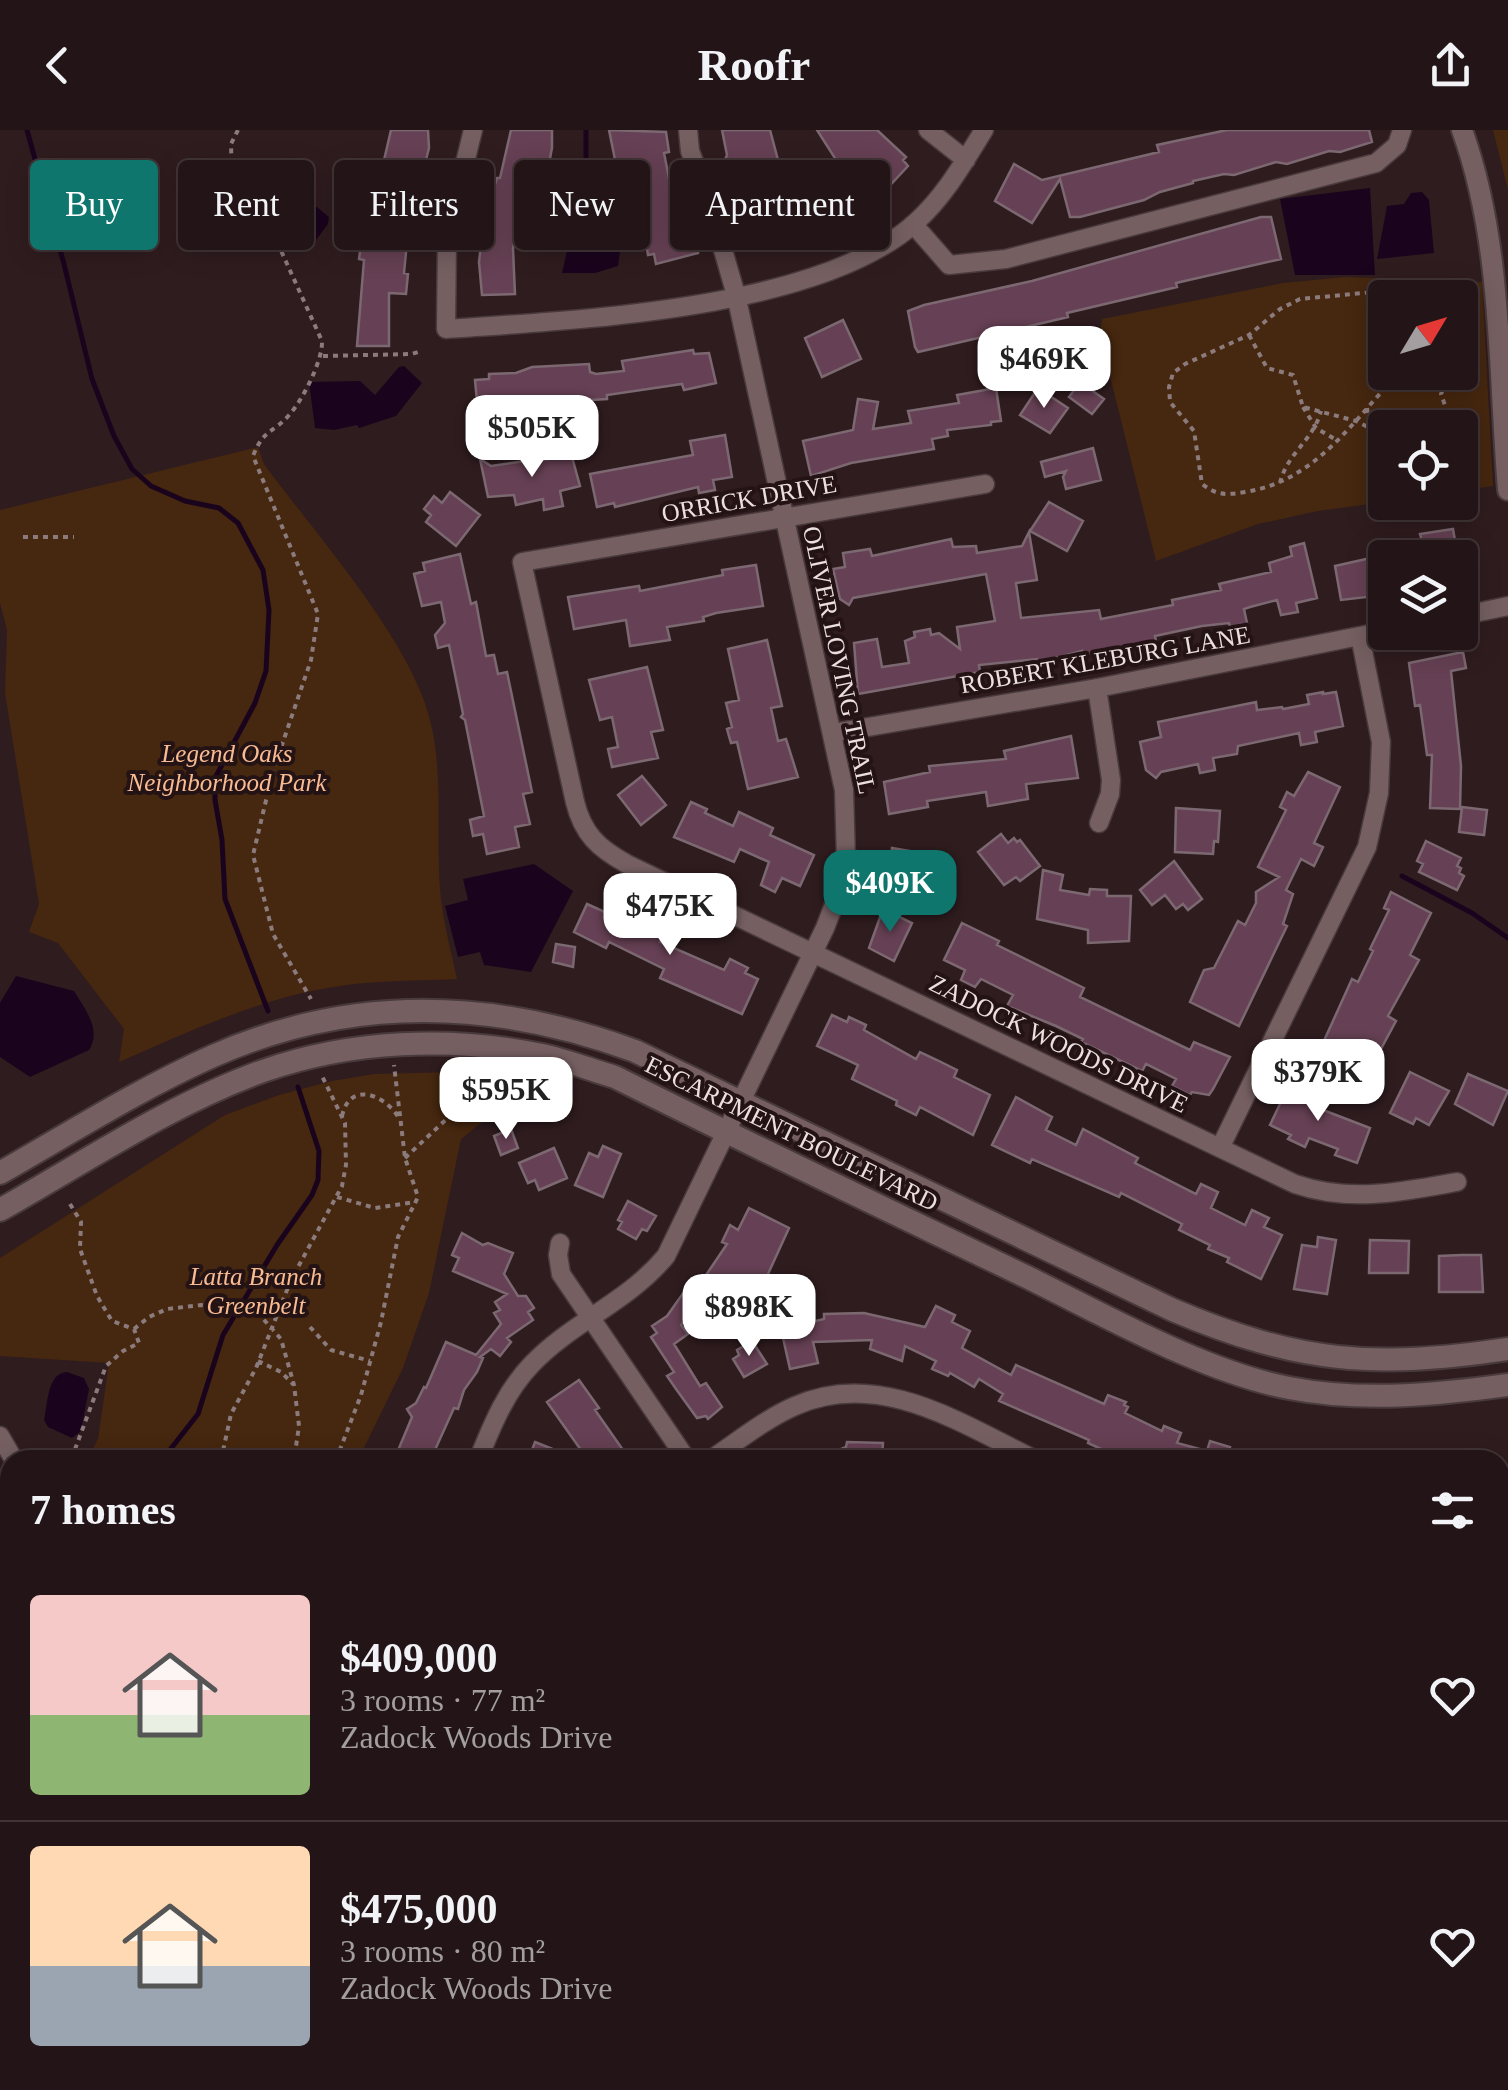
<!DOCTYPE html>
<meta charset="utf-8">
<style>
:root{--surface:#231517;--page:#2f2224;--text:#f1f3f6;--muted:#a39fa1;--line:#403436;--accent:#0f766e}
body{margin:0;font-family:"Times New Roman",serif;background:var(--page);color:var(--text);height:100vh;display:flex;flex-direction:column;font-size:38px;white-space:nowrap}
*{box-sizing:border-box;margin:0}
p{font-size:32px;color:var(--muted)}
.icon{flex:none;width:55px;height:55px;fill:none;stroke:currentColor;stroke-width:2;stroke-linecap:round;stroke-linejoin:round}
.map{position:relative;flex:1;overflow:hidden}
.panel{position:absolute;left:0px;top:1320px;width:1510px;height:640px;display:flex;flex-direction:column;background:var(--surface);border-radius:30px 30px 0 0;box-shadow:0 5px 25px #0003,0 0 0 2px var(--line)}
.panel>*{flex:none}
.top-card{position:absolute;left:30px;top:30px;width:1000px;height:90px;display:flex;gap:20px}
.needle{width:65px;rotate:52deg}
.fabs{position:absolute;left:1368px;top:150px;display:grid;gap:20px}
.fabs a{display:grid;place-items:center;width:110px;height:110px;border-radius:10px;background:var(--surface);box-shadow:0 5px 25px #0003,0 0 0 2px var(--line);font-size:50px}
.price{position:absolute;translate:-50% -85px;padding:0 22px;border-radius:20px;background:#fff;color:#222;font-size:32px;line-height:65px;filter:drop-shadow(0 2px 5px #0008)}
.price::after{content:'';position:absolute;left:50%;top:60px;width:30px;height:22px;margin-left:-15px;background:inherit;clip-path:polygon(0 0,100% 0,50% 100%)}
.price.active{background:var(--accent);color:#fff}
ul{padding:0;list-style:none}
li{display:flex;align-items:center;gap:30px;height:250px;padding:0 30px}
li+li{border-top:2px solid var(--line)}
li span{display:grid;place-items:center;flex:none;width:280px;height:200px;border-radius:10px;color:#555}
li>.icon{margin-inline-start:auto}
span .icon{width:120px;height:120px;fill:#fffc;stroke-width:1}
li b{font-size:42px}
h2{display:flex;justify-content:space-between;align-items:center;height:120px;padding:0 30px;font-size:42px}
.chip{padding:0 35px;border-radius:10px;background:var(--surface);box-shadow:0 5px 25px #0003,0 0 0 2px var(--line);font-size:35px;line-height:90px}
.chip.active{background:var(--accent);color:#fff}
header{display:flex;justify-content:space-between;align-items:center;height:130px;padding:0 30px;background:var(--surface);font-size:45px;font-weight:700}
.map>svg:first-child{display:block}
.green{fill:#46270f;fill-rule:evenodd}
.water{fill:#1a041d}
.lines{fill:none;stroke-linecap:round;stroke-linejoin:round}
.stream{stroke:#1a041d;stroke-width:5}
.building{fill:#664054;stroke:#7c6871;stroke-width:2.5}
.minor-casing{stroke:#493a3d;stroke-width:21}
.tertiary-casing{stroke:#493a3d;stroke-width:24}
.secondary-casing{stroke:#493a3d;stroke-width:26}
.path{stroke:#8b7b7d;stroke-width:4;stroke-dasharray:5 5;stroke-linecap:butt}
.minor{stroke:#755f61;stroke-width:18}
.tertiary{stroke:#755f61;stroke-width:20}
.secondary{stroke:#755f61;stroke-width:22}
.labels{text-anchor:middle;stroke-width:8;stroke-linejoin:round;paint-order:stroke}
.street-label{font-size:25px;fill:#ecdfe0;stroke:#241315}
.park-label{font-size:25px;font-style:italic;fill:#f9bb92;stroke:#241315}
</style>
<header><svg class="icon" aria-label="back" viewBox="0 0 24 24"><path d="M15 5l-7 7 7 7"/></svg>Roofr<svg class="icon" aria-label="share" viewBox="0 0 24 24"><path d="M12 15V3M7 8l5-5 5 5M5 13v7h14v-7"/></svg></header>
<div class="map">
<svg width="1508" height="1960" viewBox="0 0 1508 1960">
<rect width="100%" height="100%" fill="#2f1c1f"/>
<path class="green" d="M1493,0H1508V60Z
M1345,147L1482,152L1493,356L1460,361V298H1385V372L1318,381L1258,394L1156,431L1100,206L1102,189L1283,153ZM1385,168H1460V242H1385Z
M258,317L264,334C315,404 416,515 432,598C443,651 436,705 440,759C442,788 451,820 457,849C418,851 378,850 340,856C263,867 190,901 119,932L124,899L58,813L29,802L39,774L5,563L7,500L0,473V380Z
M453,942L529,955L461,1009L429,1163L403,1238L358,1330H87L98,1309L109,1233L0,1226V1128L225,985L279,965L332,951L374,944Z
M238,1950H560L567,1960H238Z"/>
<path class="water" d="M268,37L329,87L328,94L310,118L301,117L246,70L248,56Z
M582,56L620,121L618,136L595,143H562Z
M1370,58L1375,145H1295L1280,69Z
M1422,62L1429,70L1434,123L1377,129L1387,76L1404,74L1411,63Z
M404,236L422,253L396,286L359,298L357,295L334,300L315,298L309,252L360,251L375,265L399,237Z
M534,734L573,761L531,842L484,835L480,822L458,827L445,776L468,770L463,749Z
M16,846L74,861C85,879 102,900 89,920L30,947L0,927V873Z
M67,1242L84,1248L89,1259L81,1301L72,1308L48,1297L44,1290C48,1273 47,1243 67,1242Z
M193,1950H243L248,1960H195Z"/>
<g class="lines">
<path class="stream" d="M27,0L64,134L92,249L114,306L132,339L151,356L185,371L219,378L238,393L263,440L269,480L266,541L255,573L215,648V670L222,710L225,769L268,881
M586,61V0
M1402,746L1472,783L1508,808
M162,1330L198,1284L223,1205L277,1115L312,1065L318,1050L319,1021L298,957
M380,1950L385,1960
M938,1950L942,1960"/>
</g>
<path class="building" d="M391,0H428L429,18L408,102L404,143L408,144L406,164L389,163V216H357L364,130L359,129L362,107L366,108Z
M511,0H552V18L541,76L532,92L518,88L513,119L515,164L482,165L479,132L484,89L497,48H500Z
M609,0L666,2L669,22L664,23L671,58L678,57L684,89L686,96L693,95L698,123L656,134L654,124L648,125L641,84H626Z
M722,0H770L782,45L776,46L783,74L788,72L794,92L787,94L790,105L749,112L724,32L727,25Z
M817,0H877L906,27L903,30L908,36L880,66L877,64L874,67L838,33Z
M1227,0H1369L1372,12L1340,22L1329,21L1287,34L1276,32L1234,45L1224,44L1193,51V53L1160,62L1144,70L1080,87H1070L1060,49L1032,93L995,71L1014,34L1042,50L1159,22L1157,15Z
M1261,87H1271L1281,129L1176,153L1177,157L1067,183L1068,187L1047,192L918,222L915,217L908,181L924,175L1032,151Z
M843,190L861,229L822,247L805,208Z
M693,220L694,224L709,223L716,253L684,260L682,254L607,265V269L542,273L543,277L478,283L475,250L489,249V244L516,243L532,237L589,234L590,242L596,244L624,241L622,231Z
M1080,252L1104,269L1092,284L1069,267Z
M996,258L1001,291L991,292V295L947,300L948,306L932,309L934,319L851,333L811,346L803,311L853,300L858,269L878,272L873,299L911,293L908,281L959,273L957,265Z
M1038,258L1068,278L1050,303L1020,285Z
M725,305L732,347L713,350L715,360L699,363L698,357L615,377L614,373L597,377L590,344L693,325L690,311Z
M1093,318L1101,350L1066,359L1063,347L1066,341L1045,347L1041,332Z
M563,319L572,327L580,356L560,361L563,376L544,380L543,369L516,375L514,365L488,367L480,329L491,336L525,331L526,334L558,327Z
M450,362L480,385L456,416L426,392L431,385L424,379L434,366L442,373Z
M1049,372L1083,391L1067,421L1030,401Z
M1453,399L1458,428H1385V465L1341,470L1335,436L1375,427V421L1422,411L1420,404Z
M1029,402L1037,450L1016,453L1021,488L1099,480L1101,489L1173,475L1172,470L1221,460L1219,454L1271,442L1269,433L1292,426L1290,417L1304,413L1317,468L1296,473L1298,482L1281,485L1277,470L1250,477L1244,479L1247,493L1230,497L1229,493L1202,496L1155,506L1156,512L1092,524H1082V521L1038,533L1037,529L979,535L980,542L858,564L854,513L877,509L882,537L909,533L905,511L915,507L914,502L930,499L931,505L939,503L960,519L957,497L995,491L986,444L853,468L849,475L840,469L833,439L845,437L843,423L870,419L872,426L951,409L953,417L976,416L977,423L1022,416Z
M460,424L471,474L476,472L486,526L494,525L498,544L507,542L532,662L523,664L530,694L515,697L519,717L487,724L483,704L473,706L470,690L484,686L465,590L461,587L463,584L449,515L438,518L435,505L445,493L441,472L422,476L414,444L425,441L423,433Z
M756,435L763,476L716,483L703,487L704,491L667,497L670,510L630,516L626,490L574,499L568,467L639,456L640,461L723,445L722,440Z
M767,510L782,576L771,578L778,611L786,609L798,647L748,659L737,612L731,613L727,599L732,597L726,573L739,570L728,519Z
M1463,522L1466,538L1451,541L1461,636L1460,679L1430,678L1432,625H1427L1420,575L1415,576L1409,533Z
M647,537L663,600L651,602L658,628L612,637L608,619L618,617L612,587L600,590L589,550Z
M1323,562V564L1336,562L1343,596L1315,602L1317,612L1301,615L1299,603L1238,616L1237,624L1213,628L1215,640L1200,643L1198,634L1161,642L1156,648L1146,640L1140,612L1161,607L1158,592L1256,572L1257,580L1282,577L1283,579L1309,574L1307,565Z
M1071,606L1078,648L1026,654L1028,669L988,676L986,662L927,671L928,677L889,684L884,652L930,642L929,636L1006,629L1004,621Z
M1308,642L1340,657L1314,713L1323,717L1314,736L1301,729L1286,760L1293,764L1283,794L1287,796L1239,896L1190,872L1204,840L1214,838L1238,791L1245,795L1256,773V762L1279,747L1258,737L1286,680L1280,677L1287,662L1294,666Z
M642,646L666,675L641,695L618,665Z
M691,672L707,679L705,683L733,696L739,682L773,698L770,705L814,725L800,756L782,748L775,762L761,755L769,732L740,719L734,732L674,707Z
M1462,677L1487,680L1484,705L1459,702Z
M1176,678L1220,681L1218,712L1214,711L1213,724L1175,722Z
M1001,704L1008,713L1014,708L1017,712L1020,710L1040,736L1020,751L1016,747L1004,755L978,722Z
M1426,711L1461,728L1457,736L1461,738L1459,743L1464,746L1457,760L1419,742L1423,734L1417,731Z
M892,718L939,726L936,763L905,760L906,739L891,738Z
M1174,731L1202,769L1188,780L1183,774L1176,779L1165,765L1152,775L1140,760Z
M1043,740L1063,745L1060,760L1089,765L1090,759L1107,760V766H1131L1129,811L1088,813V800L1037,789Z
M1391,762L1431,783L1410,825L1419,830L1388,886L1396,891L1361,956L1330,940L1339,921L1323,913L1352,849L1358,852L1373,821L1370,819L1389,780L1384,778Z
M587,774L627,792L630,785L644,792L647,788L667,798L660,812L724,840L730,829L748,838L745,843L758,849L742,884L660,848L664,839L609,812L606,818L574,802Z
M883,779L912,793L894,831L869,818Z
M962,793L999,811L997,815L1084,858L1080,867L1190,920L1194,912L1230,927L1213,959L1209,965L1192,962L1190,965L1172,956L1176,949L1146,934L1142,941L1081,912L1083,909L1056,896L1007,876L1013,865L981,849L975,857L961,850L965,840L944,830Z
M556,814L575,817L573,837L553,832Z
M832,885L847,892L849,887L866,895L864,900L916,929L920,922L937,930L957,940L954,947L990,965L973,1005L920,977L916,985L896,975L897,971L852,949L858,935L817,916Z
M1410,942L1449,961L1429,995L1416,988L1413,994L1390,983Z
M1468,944L1508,961L1493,995L1455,974Z
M1290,953L1327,971L1323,980L1370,998L1357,1033L1335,1025L1338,1019L1309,1008L1305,1017L1288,1009L1291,1005L1270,995Z
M1016,967L1052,987L1046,1000L1076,1015L1083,999L1138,1028L1135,1033L1196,1064L1201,1054L1218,1062L1211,1078L1245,1095L1252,1080L1269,1088L1264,1097L1282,1105L1261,1149L1227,1132L1229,1128L1208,1119L1210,1115L1179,1100L1182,1094L1121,1063L1119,1067L1032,1029L1030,1033L992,1015Z
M511,999L518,1018L501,1025L494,1006Z
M603,1016L621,1024L603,1067L575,1055L589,1023L598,1027Z
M554,1018L567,1048L539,1060L535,1050L528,1053L519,1033Z
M628,1071L656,1086L647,1101L642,1099L636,1109L618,1099L622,1092L618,1090Z
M749,1078L789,1098L768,1144L777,1155L763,1168L744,1152L723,1175L698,1157L727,1114L722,1112L730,1095L738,1100Z
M462,1103L483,1115L488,1113L513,1123L504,1144L518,1166H526L534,1178L528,1182L533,1190L507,1208L511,1212L500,1226L491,1219L480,1227L483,1228L477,1242L464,1260L458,1279L454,1278L435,1320L456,1330H394L412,1287L407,1279L416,1273L424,1257L426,1258L446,1212L476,1225L501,1194L494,1183L500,1180L495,1172L507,1164L453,1141L459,1128L452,1125Z
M1318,1107L1336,1110L1327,1164L1294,1159L1302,1115L1317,1117Z
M1370,1110L1409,1111L1408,1143H1369Z
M1462,1125H1481L1483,1162H1439V1126Z
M684,1162L698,1172L681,1195L688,1204L674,1214L700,1256L706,1253L722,1277L708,1289L706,1286L697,1288L676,1259L667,1246L674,1242L651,1207L657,1203L652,1196L667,1186Z
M936,1176L955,1185L952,1192L970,1201L962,1218L1011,1245L1016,1235L1104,1274L1108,1265L1126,1272L1124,1275L1128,1277L1125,1283L1162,1301L1164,1296L1181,1303L1177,1313L1207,1321L1210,1311L1230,1317L1226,1330H1125L1088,1313L1089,1310L999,1271L1003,1264L979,1249L974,1257L950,1243L948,1246L932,1239L936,1231L905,1216L902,1231L870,1219L872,1210L813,1212L818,1233L790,1239L781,1199L824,1189V1184L864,1183L925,1197Z
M752,1211L767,1234L744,1247L733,1229L739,1225L737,1220Z
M579,1250L599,1278L595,1280L630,1330H588L547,1272Z
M535,1312L578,1329V1330H528Z
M847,1312L883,1313L882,1330H815L846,1317Z"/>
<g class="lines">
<g class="minor-casing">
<path id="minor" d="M473,0L447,106L446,199C574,190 820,180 916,92C945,66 964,32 984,0
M928,0L966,30
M914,95L949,135L1006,129L1376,33L1397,15L1402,0
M985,354L522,432L575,672C583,704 598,718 627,734L1295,1054C1350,1073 1402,1062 1457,1052
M1460,486L1508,476
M1097,558L1111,650L1110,664L1099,693
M833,603L1097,558L1385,501
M1220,1018L1367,717L1379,663L1381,612L1360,506
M560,1113L558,1125L561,1144L687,1330
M0,1306L14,1330
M478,1330C492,1296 505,1262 532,1234C572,1192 628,1172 666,1126L825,798L835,772L846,729L844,660L736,165L708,68L690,21L688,0
M710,1330C737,1312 765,1289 795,1276C879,1238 962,1294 1036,1330
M1500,1417L1508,1416
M0,1473H10
M0,1696L10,1694
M1500,1726L1508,1725
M0,1938L10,1936
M139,1950L144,1960
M588,1950L594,1960
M1070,1950L1073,1960"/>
</g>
<g class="tertiary-casing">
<path id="tertiary" d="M1462,0C1503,113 1498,241 1508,360"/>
</g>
<g class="secondary-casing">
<path id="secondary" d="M0,1043C70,1003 139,959 213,926C353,864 494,869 635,921L1173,1180C1298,1233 1374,1239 1508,1219
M0,1080C85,1032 171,974 263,941C351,910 451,906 542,925C566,930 591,940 615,947C753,1016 892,1082 1031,1149C1108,1187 1205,1242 1289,1258C1361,1272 1436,1265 1508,1255"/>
</g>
<path class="path" d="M238,0L231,14L232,49L249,86L278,114L322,211C323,230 303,269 290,284C273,304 264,298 253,326L318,484L311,530L273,641L253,725L273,804L311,869
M1249,205L1267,238L1293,245L1303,277L1356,291L1370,298
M1460,224L1478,225
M323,226L412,224L421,221
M1400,242C1353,290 1317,351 1245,362C1226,365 1218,366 1202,354L1194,301L1170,272L1169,257L1173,243L1185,234L1249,205L1280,179L1300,169L1374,162L1432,168
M1451,242L1441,264L1453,298
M1303,277L1316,298L1338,311
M1367,278L1370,298L1385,316
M1280,353C1287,323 1313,311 1321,281
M23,407H74
M342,986C350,950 385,965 399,988
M405,1028L454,982L470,953L485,938
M337,1067L375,1078L415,1072
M70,1074L81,1092L80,1119L97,1166L112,1191L134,1199L139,1213L123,1221L106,1236L71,1330
M310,1197L331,1220L370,1231
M134,1199L149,1187L167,1179L201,1175L257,1182L281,1209L294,1255
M258,1231L281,1242L294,1255L299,1296L294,1330
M221,1330L231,1284L256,1238L291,1150L342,1056L346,1035L345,993L322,946
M336,1330L361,1265L381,1192L398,1107L418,1067L405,1028L394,935
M318,1950L324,1960
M420,1960L427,1950"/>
<use href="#minor" class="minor"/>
<use href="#tertiary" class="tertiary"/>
<use href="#secondary" class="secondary"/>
</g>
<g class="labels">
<g class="street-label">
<text transform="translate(749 368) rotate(-10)" y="9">ORRICK DRIVE</text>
<text transform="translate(1105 529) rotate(-10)" y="9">ROBERT KLEBURG LANE</text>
<text transform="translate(840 530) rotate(78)" y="9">OLIVER LOVING TRAIL</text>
<text transform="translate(1059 913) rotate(26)" y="9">ZADOCK WOODS DRIVE</text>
<text transform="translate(792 1003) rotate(26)" y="9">ESCARPMENT BOULEVARD</text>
</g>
<g class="park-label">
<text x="227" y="632">Legend Oaks<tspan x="227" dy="29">Neighborhood Park</tspan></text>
<text x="256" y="1155">Latta Branch<tspan x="256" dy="29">Greenbelt</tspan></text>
</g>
</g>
</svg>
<div class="fabs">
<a><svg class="needle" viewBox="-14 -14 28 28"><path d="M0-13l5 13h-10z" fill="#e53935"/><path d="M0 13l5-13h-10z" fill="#a39fa1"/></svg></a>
<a><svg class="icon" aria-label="locate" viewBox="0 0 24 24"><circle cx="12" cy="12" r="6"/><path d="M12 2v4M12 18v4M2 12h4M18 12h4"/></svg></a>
<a><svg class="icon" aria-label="layers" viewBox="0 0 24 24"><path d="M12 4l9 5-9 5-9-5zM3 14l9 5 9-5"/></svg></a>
</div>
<b class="price" style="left:1044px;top:281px">$469K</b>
<b class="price" style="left:532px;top:350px">$505K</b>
<b class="price active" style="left:890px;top:805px">$409K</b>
<b class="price" style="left:670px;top:828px">$475K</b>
<b class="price" style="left:1318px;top:994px">$379K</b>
<b class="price" style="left:506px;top:1012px">$595K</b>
<b class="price" style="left:749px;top:1229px">$898K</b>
<div class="top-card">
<a class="chip active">Buy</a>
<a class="chip">Rent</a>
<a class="chip">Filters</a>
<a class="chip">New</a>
<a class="chip">Apartment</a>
</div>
<section class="panel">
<h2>7 homes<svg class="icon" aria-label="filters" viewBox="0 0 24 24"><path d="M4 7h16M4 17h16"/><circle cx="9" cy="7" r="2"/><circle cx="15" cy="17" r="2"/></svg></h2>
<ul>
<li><span style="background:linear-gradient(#f6c9c9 60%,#8fb573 0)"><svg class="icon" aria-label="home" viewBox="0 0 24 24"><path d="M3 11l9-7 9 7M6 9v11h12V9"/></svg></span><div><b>$409,000</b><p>3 rooms · 77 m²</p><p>Zadock Woods Drive</p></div><svg class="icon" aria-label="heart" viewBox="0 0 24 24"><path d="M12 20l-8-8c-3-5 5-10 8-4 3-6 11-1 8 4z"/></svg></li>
<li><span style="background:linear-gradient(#ffd9b3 60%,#9aa5b1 0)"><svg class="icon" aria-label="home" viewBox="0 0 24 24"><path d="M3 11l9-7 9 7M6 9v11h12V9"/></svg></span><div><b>$475,000</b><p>3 rooms · 80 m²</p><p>Zadock Woods Drive</p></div><svg class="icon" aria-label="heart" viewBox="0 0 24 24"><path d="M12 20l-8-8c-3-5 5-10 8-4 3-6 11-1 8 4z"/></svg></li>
</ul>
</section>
</div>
